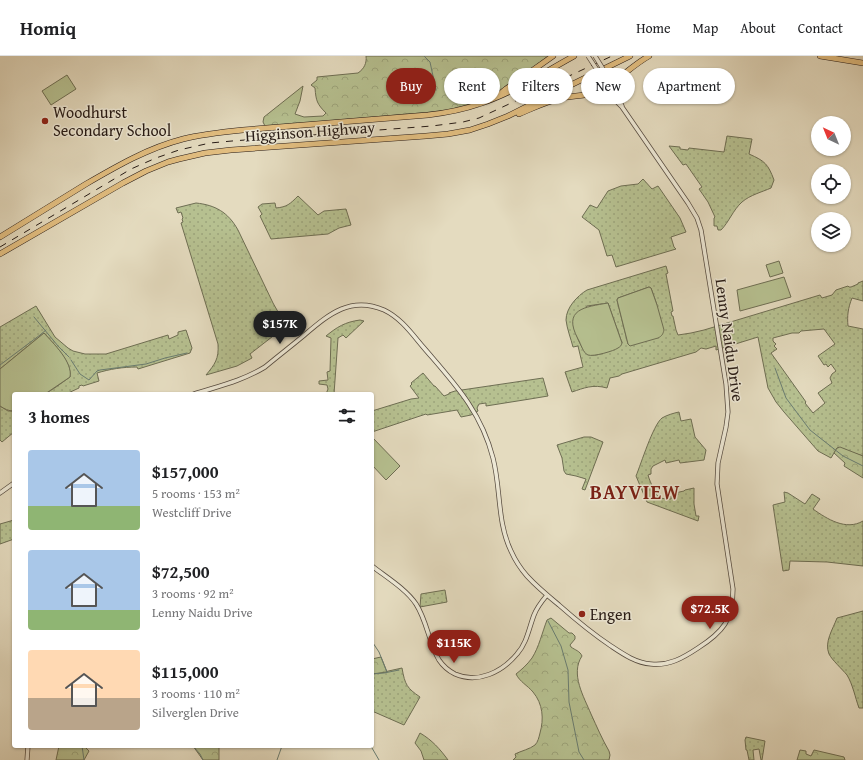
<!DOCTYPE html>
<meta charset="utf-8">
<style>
:root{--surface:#fff;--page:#f6f6f6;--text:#202124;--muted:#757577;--line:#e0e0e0;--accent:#8f2418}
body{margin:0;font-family:"Gentium Book Plus",serif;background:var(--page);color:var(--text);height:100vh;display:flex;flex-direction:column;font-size:15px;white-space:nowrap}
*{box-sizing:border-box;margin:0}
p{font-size:13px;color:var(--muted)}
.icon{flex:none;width:22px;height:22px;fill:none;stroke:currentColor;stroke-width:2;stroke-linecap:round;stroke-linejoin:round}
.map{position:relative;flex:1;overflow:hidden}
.drawer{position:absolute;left:12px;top:336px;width:362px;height:356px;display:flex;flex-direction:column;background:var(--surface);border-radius:4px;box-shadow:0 1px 3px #0004}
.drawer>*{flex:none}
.top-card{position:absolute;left:386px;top:12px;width:380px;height:36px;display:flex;gap:8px}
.needle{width:26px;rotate:317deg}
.tools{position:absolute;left:811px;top:60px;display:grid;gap:8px}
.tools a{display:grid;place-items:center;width:40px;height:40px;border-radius:50%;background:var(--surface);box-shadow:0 1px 3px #0004;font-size:20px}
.price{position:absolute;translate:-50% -34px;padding:0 9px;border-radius:14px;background:var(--accent);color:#fff;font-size:13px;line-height:26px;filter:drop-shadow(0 1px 2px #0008)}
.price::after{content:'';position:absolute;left:50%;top:24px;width:12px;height:9px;margin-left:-6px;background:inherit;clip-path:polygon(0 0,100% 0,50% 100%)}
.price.current{background:#222;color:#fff}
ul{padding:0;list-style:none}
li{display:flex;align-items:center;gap:12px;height:100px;padding:0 16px}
li span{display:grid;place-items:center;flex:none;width:112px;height:80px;border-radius:4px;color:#555}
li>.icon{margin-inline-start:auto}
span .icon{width:48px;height:48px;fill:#fffc;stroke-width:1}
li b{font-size:17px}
h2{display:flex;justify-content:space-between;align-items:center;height:48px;padding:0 16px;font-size:17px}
.pill{padding:0 14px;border-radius:18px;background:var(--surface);box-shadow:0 1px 3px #0004;font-size:14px;line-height:36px}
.pill.current{background:var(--accent);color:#fff}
header{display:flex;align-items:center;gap:24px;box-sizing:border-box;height:56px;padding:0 20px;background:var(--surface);border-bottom:1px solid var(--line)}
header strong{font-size:19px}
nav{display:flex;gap:22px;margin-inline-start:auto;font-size:14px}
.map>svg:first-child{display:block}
.grass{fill:url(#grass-dots);stroke:#6e6e53;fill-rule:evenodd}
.forest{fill:url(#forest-crowns);stroke:#6e6e53}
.garden{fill:#b6c090;stroke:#6e6e53}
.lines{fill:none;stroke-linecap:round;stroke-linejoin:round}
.stream{stroke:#6a7c70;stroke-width:1}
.minor-casing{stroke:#564b40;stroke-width:5}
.highway-casing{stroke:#271b16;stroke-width:6}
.minor{stroke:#ede8d5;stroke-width:3.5}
.highway{stroke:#e2be80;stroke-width:5}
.rail{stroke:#271b16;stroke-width:1;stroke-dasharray:7 7;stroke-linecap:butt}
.minor-bridge-casing{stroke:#564b40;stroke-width:5;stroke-linecap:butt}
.minor-bridge{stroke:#ede8d5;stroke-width:3.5}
.poi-dot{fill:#8f2418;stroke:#ede8d5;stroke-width:1.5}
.labels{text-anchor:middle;stroke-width:3;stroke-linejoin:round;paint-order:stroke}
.poi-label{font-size:16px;fill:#271b16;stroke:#ede8d5;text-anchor:start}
.street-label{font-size:16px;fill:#271b16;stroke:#ede8d5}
.district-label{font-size:20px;font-weight:bold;letter-spacing:1px;fill:#7a1f14;stroke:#ede8d5}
</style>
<header>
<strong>Homiq</strong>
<nav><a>Home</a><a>Map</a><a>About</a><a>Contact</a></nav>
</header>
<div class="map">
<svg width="863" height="704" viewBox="0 0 863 704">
<defs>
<pattern id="grass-dots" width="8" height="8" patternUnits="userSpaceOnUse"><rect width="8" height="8" fill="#b6c090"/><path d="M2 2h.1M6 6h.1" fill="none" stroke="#9ca47b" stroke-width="1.8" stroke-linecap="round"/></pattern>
<pattern id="forest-crowns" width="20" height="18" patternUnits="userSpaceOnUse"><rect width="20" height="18" fill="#b6c090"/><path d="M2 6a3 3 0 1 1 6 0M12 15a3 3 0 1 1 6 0" fill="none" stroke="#9ca47b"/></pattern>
</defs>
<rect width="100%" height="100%" fill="#e4dbbf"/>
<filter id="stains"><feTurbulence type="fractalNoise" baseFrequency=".005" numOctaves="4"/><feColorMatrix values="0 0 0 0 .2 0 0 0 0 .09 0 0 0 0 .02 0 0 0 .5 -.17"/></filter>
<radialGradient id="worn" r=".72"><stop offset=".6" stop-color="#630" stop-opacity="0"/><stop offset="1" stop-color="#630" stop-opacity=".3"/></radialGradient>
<path class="grass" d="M727,80L752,83L749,98C765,105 768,108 774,124L771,132C762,136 750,139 742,146C733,154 729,166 721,174H718L717,170H714V162L715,161L708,146L699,133L702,131L686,108L683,109L669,90L680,91V93L688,94L689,92L724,96Z
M643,123L652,133L658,130L680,162L686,176L671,181L674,191L676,193L616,211L612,199L607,200L599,174L582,161L590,149L597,152L608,135L621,130L638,128Z
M298,140L318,159L324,155L346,153L351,169L339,172L328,178L271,183L260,160L262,158L258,151L262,148L275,147L276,152C287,151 290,148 298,140Z
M196,147C215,149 228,156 238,174L273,247L286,270L250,298L252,302L237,310L206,319C215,308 219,303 218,288L181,167L183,166L182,163L183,162L181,156L178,157L176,152Z
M666,210L668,217L666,218L673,255L671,256L672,260H673L676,274L678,279L691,277L704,274L820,239L822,242L832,239L836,234L848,230L849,231H851L858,228V227L863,225V245L852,242C848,252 847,260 848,270L863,273V400L851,396L844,393L837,392L831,402L818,395L784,356L776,346L768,332L758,281L716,294V290L706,293L701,292L696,296L622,318L619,320L610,322L607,332C593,328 584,332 572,336L565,316L583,311L578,290L573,291C571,283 567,273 566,264C566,252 577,240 587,234ZM649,231L651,232L657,249L628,288L617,244L618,242ZM608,247L622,287C614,292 595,304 587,297C582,294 577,281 575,275L587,250ZM824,273L835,288L818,300L824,309L826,308L828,311L831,308L836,315L832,318L830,322L832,327L818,337L825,347L813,357L805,347L806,346L771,297L777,293L774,290L776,288L773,285V282L792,277H799L801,275Z
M36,250L55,281L68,292L73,295L85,298H106L168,279L169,283L178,279V276L186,274L192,292L190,297L138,313L137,311C123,311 110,313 97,317L99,325L83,330L82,329L79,330V332L66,338H45L56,331L70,321C72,305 53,288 44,277L0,313V271Z
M360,264L364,265L346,282L343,279L338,282L334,338H326L328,333L327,329L319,328V325L328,324L327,316L330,315L331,282L326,280C337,271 345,266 360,264Z
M423,317L434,330H435L444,340L449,338V337L455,335L543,322L548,340L530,343L486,350V347L479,348L477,352L478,355L471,359L461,361L457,354L427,359L426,358L372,376V355L411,343L419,342L410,330L412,328L411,327Z
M0,350L8,355H14V376L2,386L0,384Z
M679,356L681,365L691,363L695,381L706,394L704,404L680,407L679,404L666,407L665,404L653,410L651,413V418L648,419C649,423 651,427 653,432C657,442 660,443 671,443V440L675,437L684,435L685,434L694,432V448L696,460H699L698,465L647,446L636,420C641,408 653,369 662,362C667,359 674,357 679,356Z
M584,381H591L603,386L585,434L582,433L586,423L576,420L566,418L564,415L562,402L557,389Z
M784,436L788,437L805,448L812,438L820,443L813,453C827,463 846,475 863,465V510L827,506L790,505L789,514L783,515L773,449L785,446Z
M14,464V483L0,488V468Z
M445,534L447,546L420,551L421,538Z
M863,555V652H859C855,641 853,629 847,619C842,613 832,604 829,598C824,586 833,573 837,562Z
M402,612C405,629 407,632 420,641L404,669L372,655V618L384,616Z
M746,681L765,685L762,704H761L759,693L753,694L754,704H749L747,694H746L745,684Z"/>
<path class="forest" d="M366,0H548C527,16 505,34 480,44C469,49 457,52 444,55L327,65L265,70L263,66L264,61L303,30L300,45L295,58L304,61L323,60L326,57C317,48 316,45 315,32L311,29L317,24V21L358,17C364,13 367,7 366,0Z
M840,391L863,400V422L844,410L845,407L834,397L837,392Z
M551,562L569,577H572L575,580V583L570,589L571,591C575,594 580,595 582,600C570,618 584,641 591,658C597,671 602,683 609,695L610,699L609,704H513L516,701L515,698C521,695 530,693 535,689C538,686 539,681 540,677C544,663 543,648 533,636C527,629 520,626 516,618C521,614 527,609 532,602C539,591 542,577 547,564Z
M381,601L387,616L372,618V603Z
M420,677C432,684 440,693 448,704H424L421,695L415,687Z
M59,690H84L89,695L84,704H56Z
M193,690H219V704H203Z
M800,694L806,695V698L811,700L814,694L844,701L845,704H797Z"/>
<path class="garden" d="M67,19L76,33L51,49L42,35Z
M779,205L783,217L770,221L766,209Z
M784,221L791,241L740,255L737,234Z
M649,231L651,232L657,249L664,274C663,278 662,280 658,282L630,290L628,288L617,244L618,242Z
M608,247L622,287C621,290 621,290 618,292C614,295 593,301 588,299C583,297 581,288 578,283C562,253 585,251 608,247Z
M44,277C53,287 73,306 70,321L45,338H14V355C8,355 5,353 0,350V313Z
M372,381L400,410L386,424L372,409Z"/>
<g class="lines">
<path class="stream" d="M424,0L430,6L436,34
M34,261L58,290L69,301
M71,304L80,318L89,324L97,315L100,314L146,308L165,302L187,297
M0,309L40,279L46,274
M775,312L786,342L810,374L843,400L863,410
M548,565L561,590L568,614L569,646L579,696L584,704
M372,584L373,587L379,596L387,616
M372,618L384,617L399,614
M82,690L84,704
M193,690L200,698L203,704
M370,690L372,692L379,704
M277,704L282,690"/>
<g class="minor-casing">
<path id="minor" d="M615,34L622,50
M194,338C219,330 242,325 265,311C277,301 290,291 302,281C327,260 349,239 384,254C401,262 412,278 424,292C454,327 481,355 493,402C501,433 497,466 511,495C515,504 520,512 527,520C537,531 548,540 559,549C576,564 593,578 611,590C623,598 636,607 651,608C669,610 683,602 698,592C723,576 733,564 733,533L717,428L718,407L726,371L728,356L726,328L701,174L697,162L688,147L622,51L617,46L603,23
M0,437L14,427
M372,510C386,521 406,533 416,548C427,565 429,587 439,604C443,610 449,615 455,618C478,628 502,616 517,598C527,587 529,572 534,559C537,551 542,545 547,539
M27,704L28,690"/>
</g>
<g class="highway-casing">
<path id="highway" d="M820,0L863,7
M615,34L616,28L619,22
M500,38L506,33L553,0
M519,58C533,52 547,45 562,42C575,39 585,41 598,35C616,27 631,10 649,0
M0,181C29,163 57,146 86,128C117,110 148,92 183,83C203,78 223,76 243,74L428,59C445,57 462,54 479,48C513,37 543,17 574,0
M0,198L123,127L146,115L168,106L179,103L205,97L231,94L426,80L448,78L470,74L488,68L508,60L532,48L630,0"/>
</g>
<use href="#minor" class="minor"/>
<use href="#highway" class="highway"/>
<path class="rail" d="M0,191L131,113L156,102L179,94L210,87L232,85L432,70L463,66L479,62L612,0"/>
<g class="minor-bridge-casing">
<path id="minor-bridge" d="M588,0L603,23
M595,0L608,21"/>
</g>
<use href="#minor-bridge" class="minor-bridge"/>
</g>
<g class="poi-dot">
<circle cx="45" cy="65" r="4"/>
<circle cx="582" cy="558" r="4"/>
</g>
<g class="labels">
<g class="poi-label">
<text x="53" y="62">Woodhurst<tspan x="53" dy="18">Secondary School</tspan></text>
<text x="590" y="564">Engen</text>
</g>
<g class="street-label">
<text transform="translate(310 75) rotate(-4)" y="6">Higginson Highway</text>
<text transform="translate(730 284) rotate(82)" y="6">Lenny Naidu Drive</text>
</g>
<g class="district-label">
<text x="635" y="443">BAYVIEW</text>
</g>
</g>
<rect width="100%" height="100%" filter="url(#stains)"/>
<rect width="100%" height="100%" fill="url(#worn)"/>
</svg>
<div class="tools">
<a><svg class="needle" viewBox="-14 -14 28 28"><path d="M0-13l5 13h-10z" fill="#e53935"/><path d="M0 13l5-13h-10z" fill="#757577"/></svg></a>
<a><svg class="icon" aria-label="locate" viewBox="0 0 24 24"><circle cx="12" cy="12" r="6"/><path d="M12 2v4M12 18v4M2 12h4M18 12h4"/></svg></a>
<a><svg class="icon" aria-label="layers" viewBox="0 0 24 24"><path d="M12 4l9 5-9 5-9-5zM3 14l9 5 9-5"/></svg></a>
</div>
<b class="price current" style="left:280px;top:289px">$157K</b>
<b class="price" style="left:710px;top:574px">$72.5K</b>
<b class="price" style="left:454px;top:608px">$115K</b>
<div class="top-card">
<a class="pill current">Buy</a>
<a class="pill">Rent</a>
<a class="pill">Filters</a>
<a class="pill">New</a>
<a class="pill">Apartment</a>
</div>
<section class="drawer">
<h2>3 homes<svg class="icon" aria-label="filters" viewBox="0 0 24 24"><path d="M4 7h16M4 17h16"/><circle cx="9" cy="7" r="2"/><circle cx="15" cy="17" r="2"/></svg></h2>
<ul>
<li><span style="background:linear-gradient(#a9c7e8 70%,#8fb573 0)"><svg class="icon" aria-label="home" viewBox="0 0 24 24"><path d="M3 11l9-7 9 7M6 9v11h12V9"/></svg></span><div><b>$157,000</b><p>5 rooms · 153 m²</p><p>Westcliff Drive</p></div></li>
<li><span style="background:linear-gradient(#a9c7e8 75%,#8fb573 0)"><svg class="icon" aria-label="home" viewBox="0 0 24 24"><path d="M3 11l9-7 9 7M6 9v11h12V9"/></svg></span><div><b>$72,500</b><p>3 rooms · 92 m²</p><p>Lenny Naidu Drive</p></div></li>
<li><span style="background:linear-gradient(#ffd9b3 60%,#b9a48a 0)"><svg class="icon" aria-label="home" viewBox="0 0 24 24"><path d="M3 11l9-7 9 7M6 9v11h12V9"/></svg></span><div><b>$115,000</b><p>3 rooms · 110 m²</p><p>Silverglen Drive</p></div></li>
</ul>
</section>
</div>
